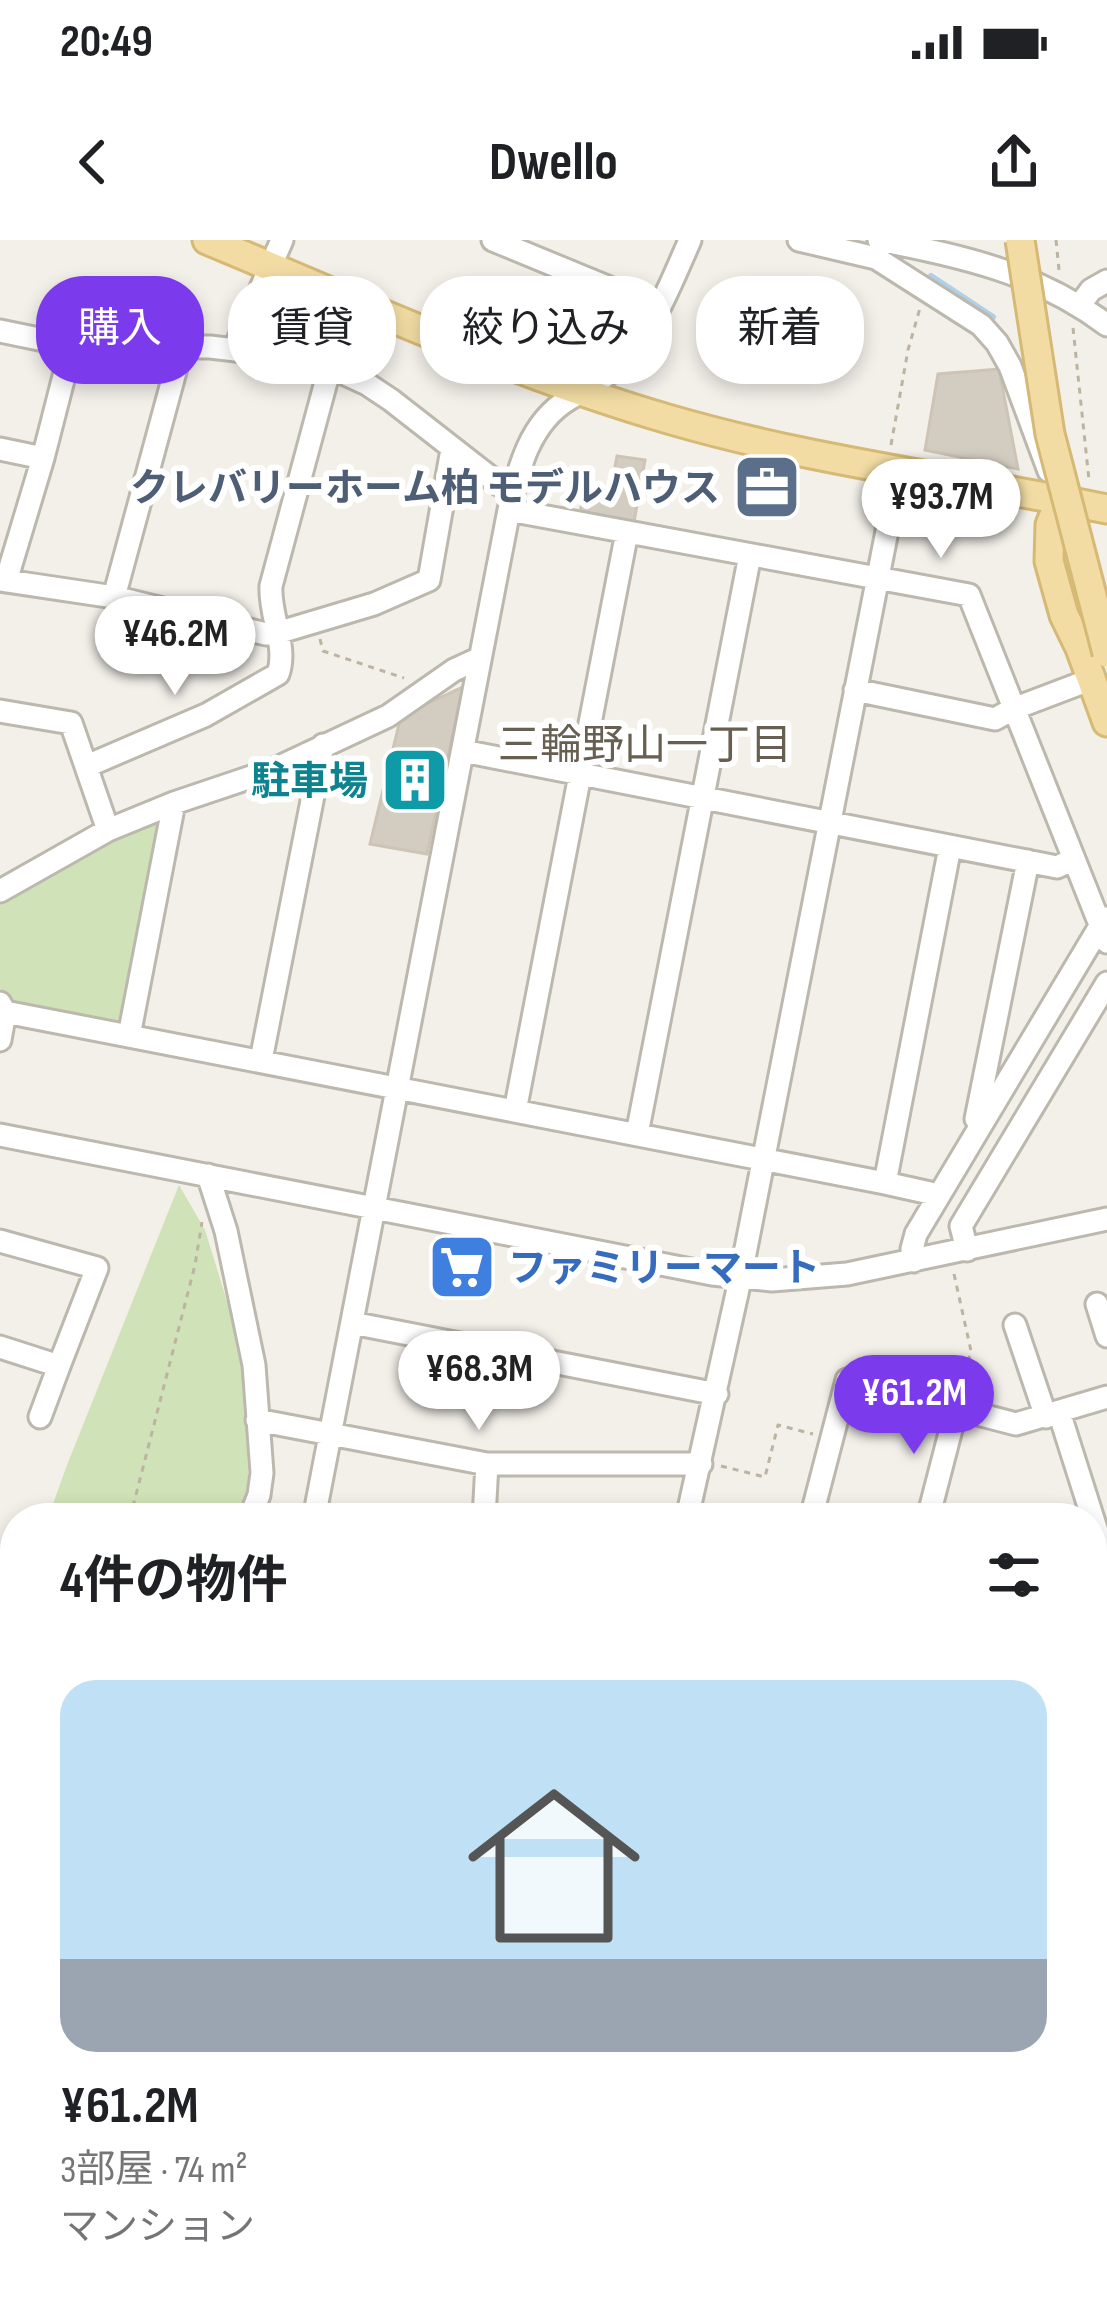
<!DOCTYPE html>
<html lang="ja">
<meta charset="utf-8">
<style>
:root{--surface:#fff;--page:#f6f6f6;--text:#202124;--muted:#757577;--accent:#7c3aed}
body{margin:0;font-family:"Sofia Sans Condensed","Noto Sans JP",sans-serif;background:var(--page);color:var(--text);height:100vh;display:flex;flex-direction:column;font-size:45px;white-space:nowrap}
*{box-sizing:border-box;margin:0}
p{font-size:39px;color:var(--muted)}
.icon{flex:none;width:66px;height:66px;fill:none;stroke:currentColor;stroke-width:2;stroke-linecap:round;stroke-linejoin:round}
.map{position:relative;flex:1;overflow:hidden}
.side{position:absolute;left:0px;top:1263px;width:1107px;height:807px;display:flex;flex-direction:column;background:var(--surface);border-radius:48px 48px 0 0;box-shadow:0 6px 18px #0003}
.side>*{flex:none}
.top-card{position:absolute;left:36px;top:36px;width:1035px;height:108px;display:flex;gap:24px}
.price{position:absolute;translate:-50% -102px;padding:0 27px;border-radius:42px;background:#fff;color:#222;font-size:39px;line-height:78px;filter:drop-shadow(0 3px 6px #0008)}
.price::after{content:'';position:absolute;left:50%;top:72px;width:36px;height:27px;margin-left:-18px;background:inherit;clip-path:polygon(0 0,100% 0,50% 100%)}
.price.current{background:var(--accent);color:#fff}
ul{padding:0;list-style:none}
li{display:grid;align-content:center;gap:24px;height:636px;padding:0 60px}
li span{display:grid;place-items:center;height:372px;border-radius:36px;color:#555}
li>.icon{margin-inline-start:auto}
span .icon{width:216px;height:216px;fill:#fffc;stroke-width:1}
li b{font-size:51px}
h2{display:flex;justify-content:space-between;align-items:center;height:144px;padding:0 60px;font-size:51px}
.pill{padding:0 42px;border-radius:48px;background:var(--surface);box-shadow:0 6px 18px #0003;font-size:42px;line-height:108px}
.pill.current{background:var(--accent);color:#fff}
.status{display:flex;justify-content:space-between;align-items:center;height:84px;padding:0 60px;background:var(--surface);direction:ltr}
.status svg{height:33px;fill:currentColor}
header{display:flex;justify-content:space-between;align-items:center;height:156px;padding:0 60px;background:var(--surface);font-size:54px;font-weight:700}
.map>svg:first-child{display:block}
.green{fill:#cfe2b8}
.lines{fill:none;stroke-linecap:round;stroke-linejoin:round}
.stream{stroke:#aed0e8;stroke-width:6}
.building{fill:#d3ccc1;stroke:#cdc4b5;stroke-width:3}
.minor-casing{stroke:#bdb8ae;stroke-width:27}
.major-casing{stroke:#d5b975;stroke-width:33}
.path{stroke:#bdb3a1;stroke-width:3;stroke-dasharray:6 6;stroke-linecap:butt}
.minor{stroke:#fff;stroke-width:21}
.major{stroke:#f2dca4;stroke-width:27}
.major-bridge-casing{stroke:#d5b975;stroke-width:33;stroke-linecap:butt}
.major-bridge{stroke:#f2dca4;stroke-width:27}
.labels{text-anchor:middle;stroke-width:12;stroke-linejoin:round;paint-order:stroke}
.service-label{font-size:39px;font-weight:bold;fill:#4e5e75;stroke:#fff;text-anchor:end}
.culture-label{font-size:39px;font-weight:bold;fill:#0d838f;stroke:#fff;text-anchor:end}
.shop-label{font-size:39px;font-weight:bold;fill:#366cbe;stroke:#fff;text-anchor:start}
.neighbourhood-label{font-size:42px;fill:#675f51;stroke:#fff}
</style>
<div class="status"><b>20:49</b><svg viewBox="0 0 49 12"><path d="M0 12V9h3v3zM5 12V6h3v6zM10 12V3h3v9zM15 12V0h3v12zM26 1h20v11H26zM47 4h2v5h-2z"/></svg></div>
<header><svg class="icon" aria-label="back" viewBox="0 0 24 24"><path d="M15 5l-7 7 7 7"/></svg>Dwello<svg class="icon" aria-label="share" viewBox="0 0 24 24"><path d="M12 15V3M7 8l5-5 5 5M5 13v7h14v-7"/></svg></header>
<div class="map">
<svg width="1107" height="2068" viewBox="0 0 1107 2068">
<rect width="100%" height="100%" fill="#f3f0ea"/>
<path class="green" d="M156,577L164,583L127,780L119,784L16,767L6,760L0,748V659Z
M179,945L205,990L238,1097L242,1119L249,1248L236,1278H48L67,1225Z
M15,1374V1626L0,1644V1418Z"/>
<g class="lines">
<path class="stream" d="M931,36L993,77"/>
</g>
<path class="building" d="M475,61L574,100L617,61L640,85L582,134L465,87Z
M999,129L1018,229L925,210L938,134Z
M617,216L645,220L634,282L580,273L585,245L611,249Z
M463,447L427,614L370,604L401,476Z
M1107,1746V1783H1106L1095,1751Z
M1105,1806L1107,1826L1092,1831V1809Z"/>
<g class="lines">
<g class="minor-casing">
<path id="minor" d="M493,0L658,68
M799,0L876,18L981,85L997,103L1010,126L1049,231
M879,0C964,17 1036,32 1107,85
M1080,65L1091,50L1107,41
M0,91L78,107H210L296,117L330,127L367,144L391,160L500,245L513,248
M234,110L282,0
M0,209L43,218
M509,270L969,355L1107,702
M0,340L114,357L266,394L277,393L374,364L429,340L452,209
M6,341L43,218L72,105
M114,357L182,106
M855,450L995,479L1013,469L1092,439
M0,471L71,483L108,590
M463,511L1057,627L1074,619
M87,526L206,475L278,434C288,406 269,376 271,346L330,127
M0,651L108,590L174,563L275,529L388,476L454,430L480,418
M0,763L5,772L0,800
M5,772L885,943L930,953L937,958
M129,796L174,563
M261,820L323,505
M515,871L627,292
M976,879L1028,621
M637,894L750,315
M0,895L712,1034L772,1040L847,1034L1107,979
M208,935L226,991L254,1125L262,1233L259,1255L250,1278
M885,943L950,607
M0,1001L97,1028L59,1126L0,1107
M967,1010L961,986L1107,743
M914,1021L912,1009L916,994L1105,678
M1097,1064L1107,1096
M352,1083L717,1154
M1015,1085L1046,1177
M1059,1172L1107,1323
M40,1177L59,1126
M257,1180L487,1224H701
M314,1278L509,270C518,229 530,182 569,159C592,145 611,135 629,115C656,82 673,39 690,0
M484,1278L487,1224
M687,1278L738,1049L899,230
M811,1278L847,1140L1016,1184L1107,1157
M928,1278L956,1170
M1092,1429L1107,1425
M1092,1555L1107,1550
M0,1667L15,1648
M1092,1690L1098,1709
M0,1820L15,1807
M1105,1871L1107,1930
M0,1924L15,1922
M489,2055L491,2068
M569,2055L571,2068"/>
</g>
<g class="major-casing">
<path id="major" d="M207,0C359,63 510,133 668,179C811,221 961,239 1107,269
M1060,260L1050,285L1049,321L1064,375L1080,408L1107,482
M1092,1853L1107,1848
M1092,1875L1107,1871
M0,2048H15
M121,2068L347,2055"/>
</g>
<path class="path" d="M1056,0L1059,30
M1073,88L1089,240
M891,205L908,110L920,68
M320,399L323,411L404,438
M954,1034L971,1111L961,1147
M721,1226L765,1237L778,1185L813,1194
M130,1278L195,1025L202,982
M0,1437L15,1440
M437,2058L438,2068"/>
<use href="#minor" class="minor"/>
<use href="#major" class="major"/>
<g class="major-bridge-casing">
<path id="major-bridge" d="M1020,0L1050,194L1107,413"/>
</g>
<use href="#major-bridge" class="major-bridge"/>
</g>
<defs>
<g id="office-square" transform="scale(3.45)"><rect x="-9" y="-9" width="18" height="18" rx="4" fill="#5c6f8a" stroke="#fff"/><path d="M-6-3h4V-5.5h4V-3h4V5H-6ZM-1-4.5V-3h2v-1.5ZM-6 0V1H6V0Z" fill="#fff"/></g>
<g id="building-square" transform="scale(3.45)"><rect x="-9" y="-9" width="18" height="18" rx="4" fill="#0f9aa8" stroke="#fff"/><path d="M-4-6H4V6H1V3H-1V6H-4ZM-2.5-4.3h1.7v1.8h-1.7ZM.8-4.3h1.7v1.8H.8ZM-2.5-1h1.7V.8h-1.7ZM.8-1h1.7V.8H.8Z" fill="#fff"/></g>
<g id="supermarket-square" transform="scale(3.45)"><rect x="-9" y="-9" width="18" height="18" rx="4" fill="#3f7fe0" stroke="#fff"/><path d="M-6-5.5h2.5l.6 2H6L4.5 2H-2.5L-4.4-4H-6ZM-1.5 3.2a1.3 1.3 0 1 0 .1 0ZM3 3.2a1.3 1.3 0 1 0 .1 0Z" fill="#fff"/></g>
</defs>
<g fill-rule="evenodd">
<use href="#office-square" x="767" y="247"/>
<use href="#building-square" x="415" y="540"/>
<use href="#supermarket-square" x="462" y="1027"/>
</g>
<g class="labels">
<g class="service-label">
<text x="720" y="261">クレバリーホーム柏 モデルハウス</text>
</g>
<g class="culture-label">
<text x="368" y="554">駐車場</text>
</g>
<g class="shop-label">
<text x="508" y="1041">ファミリーマート</text>
</g>
<g class="neighbourhood-label">
<text x="645" y="519">三輪野山一丁目</text>
</g>
</g>
</svg>
<b class="price" style="left:941px;top:321px">¥93.7M</b>
<b class="price" style="left:175px;top:458px">¥46.2M</b>
<b class="price" style="left:479px;top:1193px">¥68.3M</b>
<b class="price current" style="left:914px;top:1217px">¥61.2M</b>
<div class="top-card">
<a class="pill current">購入</a>
<a class="pill">賃貸</a>
<a class="pill">絞り込み</a>
<a class="pill">新着</a>
</div>
<section class="side">
<h2>4件の物件<svg class="icon" aria-label="filters" viewBox="0 0 24 24"><path d="M4 7h16M4 17h16"/><circle cx="9" cy="7" r="2"/><circle cx="15" cy="17" r="2"/></svg></h2>
<ul>
<li><span style="background:linear-gradient(#bfe0f5 75%,#9aa5b1 0)"><svg class="icon" aria-label="home" viewBox="0 0 24 24"><path d="M3 11l9-7 9 7M6 9v11h12V9"/></svg></span><div><b>¥61.2M</b><p>3部屋 · 74 m²</p><p>マンション</p></div></li>
</ul>
</section>
</div>
